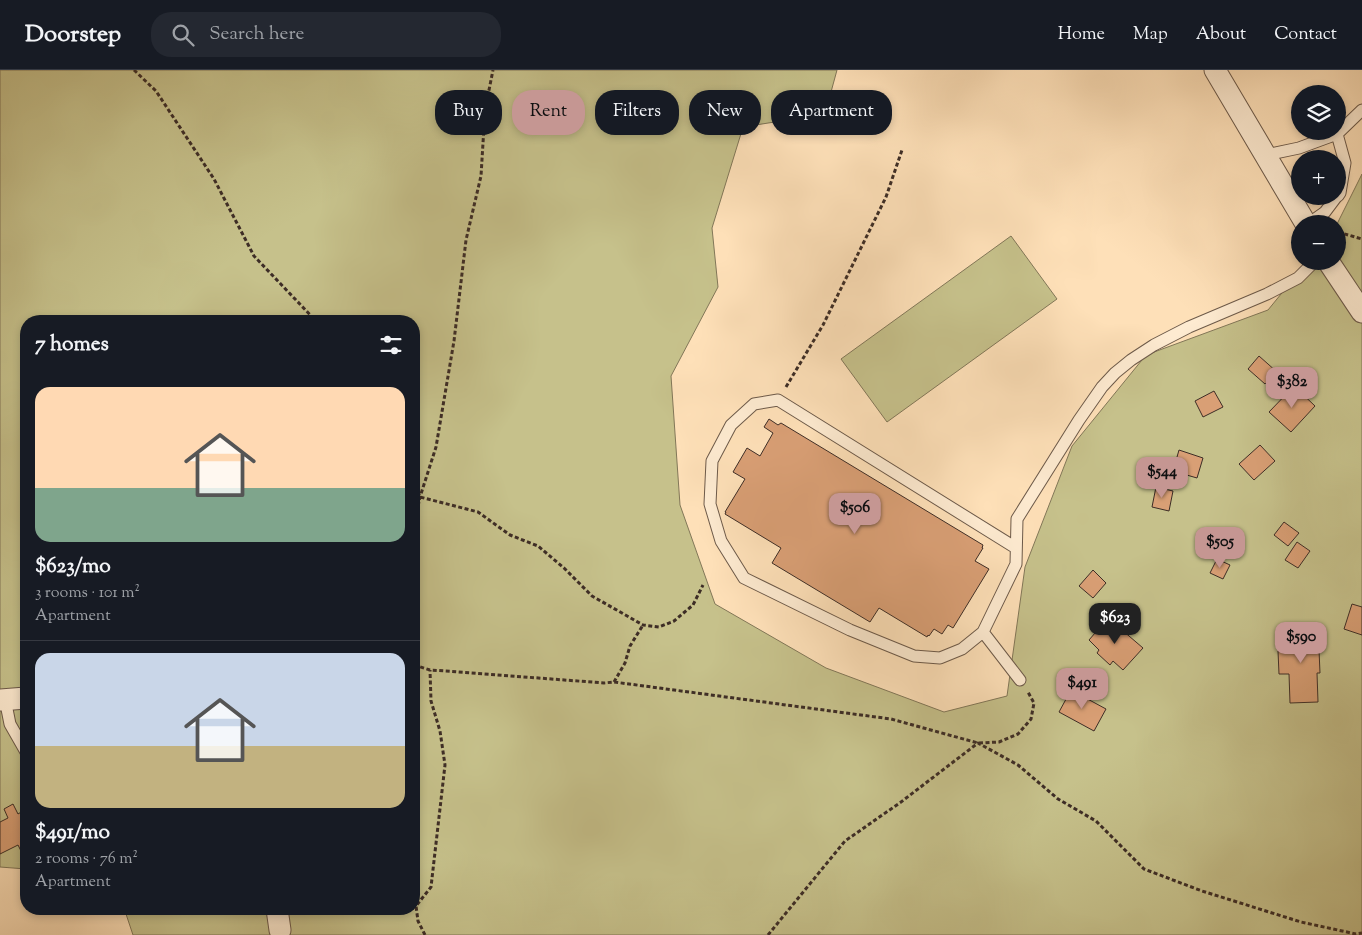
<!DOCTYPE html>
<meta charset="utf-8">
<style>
:root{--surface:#171b24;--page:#242831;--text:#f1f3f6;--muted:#9ea1a6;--line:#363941;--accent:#c59692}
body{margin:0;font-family:"Sorts Mill Goudy",serif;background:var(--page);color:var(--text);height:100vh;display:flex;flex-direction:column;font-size:19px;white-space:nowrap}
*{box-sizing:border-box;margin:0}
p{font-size:16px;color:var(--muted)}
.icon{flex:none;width:28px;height:28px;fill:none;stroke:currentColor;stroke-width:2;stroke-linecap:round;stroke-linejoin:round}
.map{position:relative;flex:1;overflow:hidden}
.panel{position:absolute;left:20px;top:245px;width:400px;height:600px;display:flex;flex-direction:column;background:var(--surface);border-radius:20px;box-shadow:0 2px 8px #0003}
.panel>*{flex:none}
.hud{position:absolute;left:435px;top:20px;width:475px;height:45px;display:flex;gap:10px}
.controls{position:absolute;left:1291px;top:15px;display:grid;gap:10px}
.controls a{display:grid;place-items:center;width:55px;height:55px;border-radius:50%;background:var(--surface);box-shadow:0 2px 8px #0003;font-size:25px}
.price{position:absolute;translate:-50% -42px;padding:0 11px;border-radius:10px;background:var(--accent);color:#111;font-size:16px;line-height:32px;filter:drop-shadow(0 1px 2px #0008)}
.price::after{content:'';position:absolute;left:50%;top:30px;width:15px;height:11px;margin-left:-8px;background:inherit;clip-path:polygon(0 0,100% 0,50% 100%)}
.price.on{background:#222;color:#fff}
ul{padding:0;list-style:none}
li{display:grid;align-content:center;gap:10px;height:265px;padding:0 15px}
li+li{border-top:1px solid var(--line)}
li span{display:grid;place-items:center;height:155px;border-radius:15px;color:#555}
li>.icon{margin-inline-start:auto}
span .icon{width:90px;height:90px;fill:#fffc;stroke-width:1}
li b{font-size:21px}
h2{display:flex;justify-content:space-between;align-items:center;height:60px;padding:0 15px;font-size:21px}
.tag{padding:0 18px;border-radius:20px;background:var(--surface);box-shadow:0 2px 8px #0003;font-size:18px;line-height:45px}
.tag.on{background:var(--accent);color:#111}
header{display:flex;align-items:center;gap:30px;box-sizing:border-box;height:70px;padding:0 25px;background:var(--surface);border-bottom:1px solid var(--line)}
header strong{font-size:24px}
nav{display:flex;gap:28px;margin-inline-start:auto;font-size:18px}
.search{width:350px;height:45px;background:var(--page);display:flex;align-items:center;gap:12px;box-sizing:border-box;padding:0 18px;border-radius:20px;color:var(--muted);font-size:19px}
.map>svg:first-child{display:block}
.green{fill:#c6c18b;stroke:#827758}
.building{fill:#d99f75;stroke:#3d2d26}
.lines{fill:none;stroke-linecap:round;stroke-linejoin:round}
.service-casing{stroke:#6d5a4a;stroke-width:13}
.minor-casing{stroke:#6d5a4a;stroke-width:23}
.path{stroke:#3d2d26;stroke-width:3;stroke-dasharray:4 2.5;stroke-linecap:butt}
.service{stroke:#feebd1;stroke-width:11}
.minor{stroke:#feebd1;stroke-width:21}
</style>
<header>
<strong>Doorstep</strong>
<div class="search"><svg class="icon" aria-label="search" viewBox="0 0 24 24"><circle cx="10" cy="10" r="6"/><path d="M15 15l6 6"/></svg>Search here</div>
<nav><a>Home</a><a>Map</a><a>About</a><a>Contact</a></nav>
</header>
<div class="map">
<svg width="1362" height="865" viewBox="0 0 1362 865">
<rect width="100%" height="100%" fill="#fee0b8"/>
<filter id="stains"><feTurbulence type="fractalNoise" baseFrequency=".004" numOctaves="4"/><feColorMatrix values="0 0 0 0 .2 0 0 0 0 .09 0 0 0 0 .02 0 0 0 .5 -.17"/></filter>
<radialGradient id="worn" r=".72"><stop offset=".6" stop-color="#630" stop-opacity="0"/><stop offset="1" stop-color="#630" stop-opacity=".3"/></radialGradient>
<path class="green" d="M0,0H837L825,44L743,57L712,158L718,217L671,306L680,435L715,534L826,598L944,642L1007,626L1025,497L1072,376L1146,285L1268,240L1308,191H1338L1337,154L1362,104V865H133L125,841L129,839H414V251H26V799L0,797Z
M1011,166L1057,229L887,352L841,289Z"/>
<path class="building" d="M1259,286L1277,302L1265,314L1248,299Z
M1294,316L1315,336L1291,362L1269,342Z
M1214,321L1223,337L1203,347L1195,331Z
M769,349L778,355L781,353L983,475L982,478H983L975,491L989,499L953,558L948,555L942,564L934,559L929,566L928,565L927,567L879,538L870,552L772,493L781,478L725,444L726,442H725L745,409L733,402L747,378L760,386L773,363L764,357Z
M1260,375L1275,391L1254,410L1239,394Z
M1179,380L1203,388L1197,408L1173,401Z
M1156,417L1173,421L1169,441L1152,437Z
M1284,452L1299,463L1288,476L1274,465Z
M1297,472L1310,481L1298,498L1285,490Z
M1217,489L1230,495L1223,509L1210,503Z
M1093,500L1106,513L1093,528L1079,516Z
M1352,534L1362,537V565L1344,559Z
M1108,548L1143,578L1123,600L1113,591L1110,595L1097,583L1099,580L1089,570Z
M1315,556L1316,580H1319L1320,603H1317L1318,632L1290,633L1289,604H1279L1278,581H1288L1287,557Z
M1071,620L1106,639L1094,661L1059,642Z
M13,734L18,744L26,739V791L18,775L0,784V752L8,748L4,739Z"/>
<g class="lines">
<g class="service-casing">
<path id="service" d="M1337,64L1345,93L1340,123L1338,126
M1266,85L1299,78L1337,64L1362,40
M1308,154L1325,142L1337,126
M983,562L962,579L940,588L914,586L850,560L744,508L721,471L710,434L712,391L731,355L754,334L778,330L1016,478
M1020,610L983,562L1016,494L1017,449L1079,350L1102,317L1115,303L1131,290L1154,275L1189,257L1267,224L1298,208L1315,191
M5,629L10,654L26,682"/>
</g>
<g class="minor-casing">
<path id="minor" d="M1215,0L1306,154
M1328,191L1362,242
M0,630L26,628
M277,839L280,860"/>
</g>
<path class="path" d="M134,0L156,21L214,109L254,186L316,251
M1338,162L1362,169
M786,317L823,255L886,127L902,80
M414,409L420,427L478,442L510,465L538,476L564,498L592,526L643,555L659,557L674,551L693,535L703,515
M414,455L420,427L436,377L454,271L466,170L481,106L485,40L493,0
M414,595L430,600L446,601L604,613L614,612L891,649L978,673L999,672L1018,664L1031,649L1034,633L1028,622
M614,612L625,593L630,576L643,555
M425,865L418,851L416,836L431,817L445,695L440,661L431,631L430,600
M768,865L845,771L901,732L978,673L1018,695L1058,729L1096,751L1144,799L1202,821L1301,852L1356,864L1362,863"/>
<use href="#service" class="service"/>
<use href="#minor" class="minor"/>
</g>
<rect width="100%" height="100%" filter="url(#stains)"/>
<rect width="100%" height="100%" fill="url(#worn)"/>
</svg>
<div class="controls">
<a><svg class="icon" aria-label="layers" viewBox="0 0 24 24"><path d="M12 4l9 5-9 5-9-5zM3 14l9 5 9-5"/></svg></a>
<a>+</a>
<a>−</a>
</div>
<b class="price" style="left:1292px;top:339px">$382</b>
<b class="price" style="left:1162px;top:429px">$544</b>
<b class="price" style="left:855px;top:465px">$506</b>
<b class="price" style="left:1220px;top:499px">$505</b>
<b class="price on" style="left:1115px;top:575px">$623</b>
<b class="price" style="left:1301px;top:594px">$590</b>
<b class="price" style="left:1082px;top:640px">$491</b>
<div class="hud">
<a class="tag">Buy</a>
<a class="tag on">Rent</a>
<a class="tag">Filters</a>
<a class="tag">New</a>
<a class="tag">Apartment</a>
</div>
<section class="panel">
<h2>7 homes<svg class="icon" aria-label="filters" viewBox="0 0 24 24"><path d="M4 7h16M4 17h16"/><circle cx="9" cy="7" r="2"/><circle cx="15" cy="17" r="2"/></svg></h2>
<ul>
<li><span style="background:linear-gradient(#ffd9b3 65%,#7fa58c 0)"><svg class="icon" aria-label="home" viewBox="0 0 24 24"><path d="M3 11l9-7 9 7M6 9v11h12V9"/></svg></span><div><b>$623/mo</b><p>3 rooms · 101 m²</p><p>Apartment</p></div></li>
<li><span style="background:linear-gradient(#c9d6e8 60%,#c2b280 0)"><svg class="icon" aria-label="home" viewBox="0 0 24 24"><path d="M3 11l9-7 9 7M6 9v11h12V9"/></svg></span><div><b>$491/mo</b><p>2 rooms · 76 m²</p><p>Apartment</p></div></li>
</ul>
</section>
</div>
